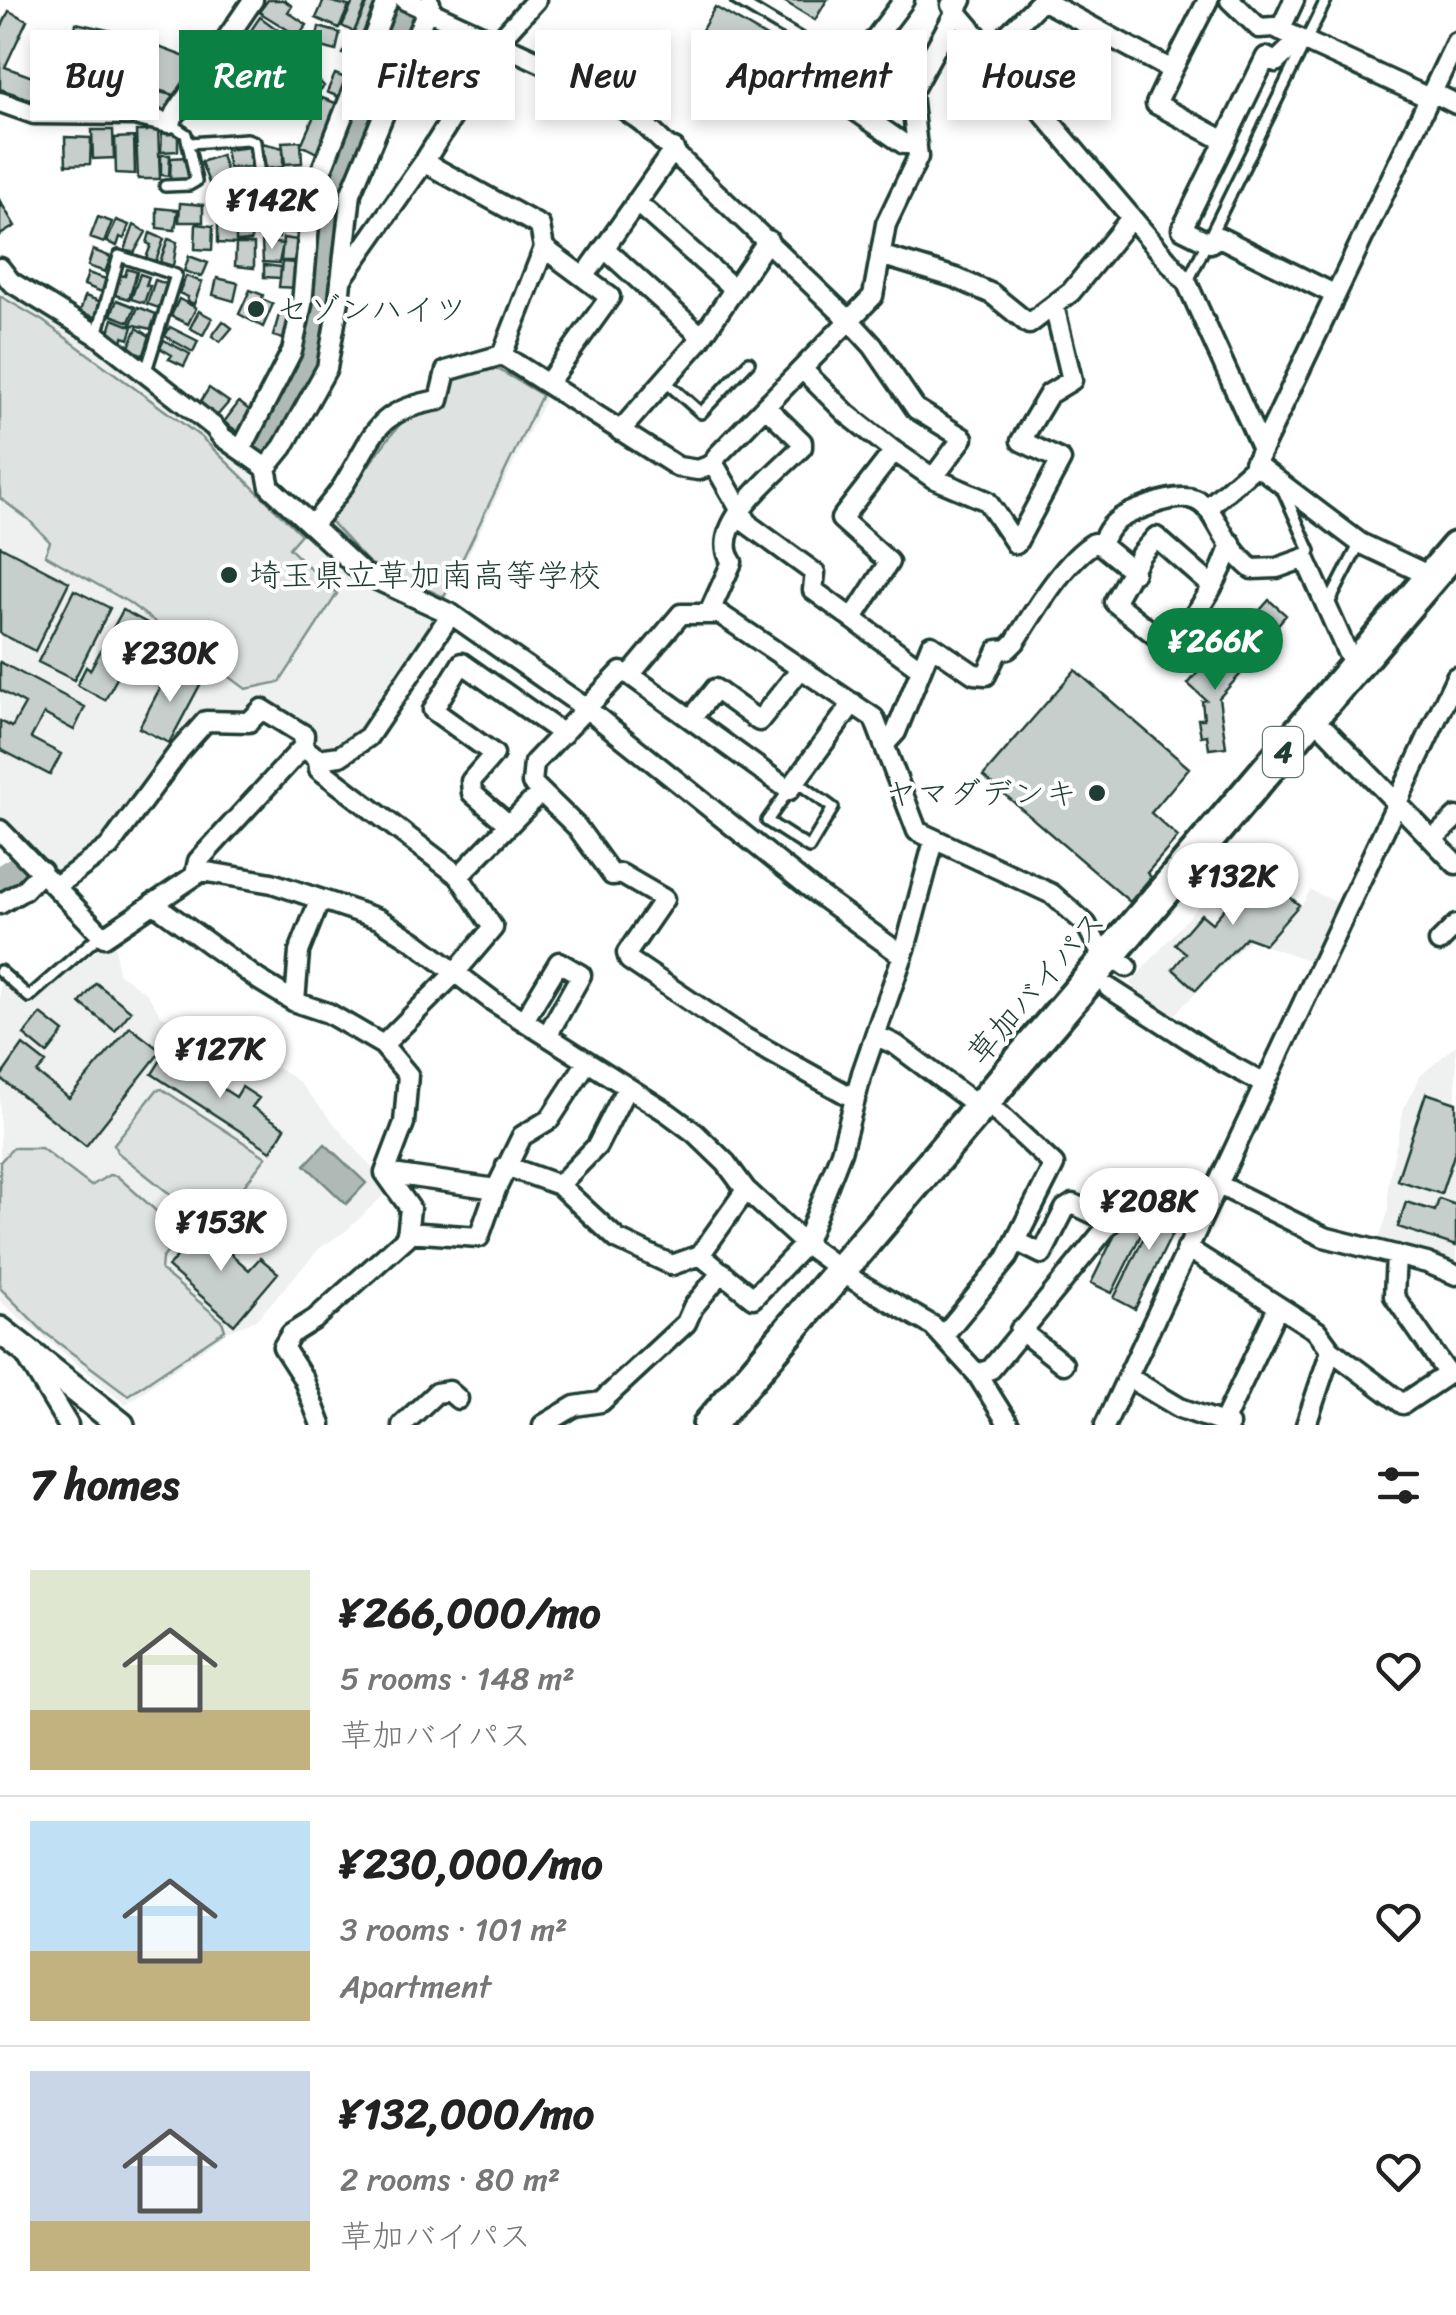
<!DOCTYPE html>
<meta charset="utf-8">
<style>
:root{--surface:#fff;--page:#f2f2f2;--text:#222;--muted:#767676;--line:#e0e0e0;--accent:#0b8043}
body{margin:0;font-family:Sriracha,"Klee One",sans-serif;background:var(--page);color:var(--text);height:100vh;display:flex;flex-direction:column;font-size:38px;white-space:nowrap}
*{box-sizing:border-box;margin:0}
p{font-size:32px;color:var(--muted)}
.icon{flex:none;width:55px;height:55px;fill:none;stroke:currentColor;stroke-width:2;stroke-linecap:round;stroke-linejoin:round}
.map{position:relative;height:1425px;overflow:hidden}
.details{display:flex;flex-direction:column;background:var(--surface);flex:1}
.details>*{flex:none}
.hud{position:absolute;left:30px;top:30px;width:1398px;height:90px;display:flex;gap:20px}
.price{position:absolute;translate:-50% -85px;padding:0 22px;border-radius:35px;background:#fff;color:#222;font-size:32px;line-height:65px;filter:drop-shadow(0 2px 5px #0008)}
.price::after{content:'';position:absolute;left:50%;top:60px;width:30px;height:22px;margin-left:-15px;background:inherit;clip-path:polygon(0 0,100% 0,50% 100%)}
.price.on{background:var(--accent);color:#fff}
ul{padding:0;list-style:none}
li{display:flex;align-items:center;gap:30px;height:250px;padding:0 30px}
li+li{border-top:2px solid var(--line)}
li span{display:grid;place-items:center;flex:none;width:280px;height:200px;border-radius:0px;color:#555}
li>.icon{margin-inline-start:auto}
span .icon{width:120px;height:120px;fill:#fffc;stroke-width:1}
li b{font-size:42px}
h2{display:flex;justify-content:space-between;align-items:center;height:120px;padding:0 30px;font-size:42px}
.chip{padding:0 35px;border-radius:0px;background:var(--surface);box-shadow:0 5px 15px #0003;font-size:35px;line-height:90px}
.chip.on{background:var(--accent);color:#fff}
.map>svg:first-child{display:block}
.built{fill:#eef1f0}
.green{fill:#dee3e2;stroke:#7e908b;stroke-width:2.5}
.water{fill:#afbab7;stroke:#758883;stroke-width:2.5}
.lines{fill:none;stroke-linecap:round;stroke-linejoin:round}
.river{stroke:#afbab7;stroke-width:28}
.building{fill:#c7cfcc;stroke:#1f3d34;stroke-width:2.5}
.service-casing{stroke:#1f3d34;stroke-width:16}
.minor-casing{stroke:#1f3d34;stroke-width:25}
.secondary-casing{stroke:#1f3d34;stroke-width:32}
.trunk-casing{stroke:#1f3d34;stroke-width:38}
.service{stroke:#fff;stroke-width:9}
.minor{stroke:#fff;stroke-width:18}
.secondary{stroke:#fff;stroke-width:25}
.trunk{stroke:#fff;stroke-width:30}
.poi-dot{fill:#1f3d34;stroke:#fff;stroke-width:4}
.labels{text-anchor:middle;stroke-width:8;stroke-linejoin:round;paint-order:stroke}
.shield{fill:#fff;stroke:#627771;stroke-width:2.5}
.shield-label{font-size:30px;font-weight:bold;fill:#1f3d34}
.poi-label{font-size:32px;fill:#1f3d34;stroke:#fff;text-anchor:start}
.street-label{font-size:32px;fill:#1f3d34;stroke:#fff}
</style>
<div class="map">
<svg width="1456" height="1425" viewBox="0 0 1456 1425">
<rect width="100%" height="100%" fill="#fff"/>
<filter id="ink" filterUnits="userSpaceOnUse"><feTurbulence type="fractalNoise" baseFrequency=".01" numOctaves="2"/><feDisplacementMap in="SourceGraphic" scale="20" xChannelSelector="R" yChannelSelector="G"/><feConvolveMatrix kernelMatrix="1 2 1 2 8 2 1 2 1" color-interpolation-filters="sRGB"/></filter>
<g filter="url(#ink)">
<path class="built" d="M0,282L89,335L205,428L312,533L381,435L449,378L499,363L549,392L438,616L360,733L341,747L328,751L310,737V731L259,701L248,713H203L173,745L102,842L59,874L0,818Z
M1244,854L1302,905L1310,890L1338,903L1311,961L1249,940L1171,1018L1130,984Z
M115,944L118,973L146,993L162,1016L283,1071L298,1081L390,1189L346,1231L321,1247L256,1320L227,1332L126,1404L0,1301V982L29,1007L98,949Z
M1456,1045V1265L1379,1239L1388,1212V1184L1404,1108L1419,1077Z"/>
<path class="green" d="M0,296L43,321L201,437L301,534L289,548L337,594L280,682L246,689L128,602L45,555L50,542L28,519L0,498Z
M478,368L499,370L542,395L444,597L369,563L328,519C379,459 399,401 478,368Z
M162,1089L266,1157L219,1219L208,1209L194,1213L117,1152L114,1144L157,1090Z
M13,1148H41L91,1186L109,1175L117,1176L182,1234L162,1259L161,1270L222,1321L225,1330L128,1395L44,1332L0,1288V1162Z"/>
<path class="water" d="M325,1144L366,1183L346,1204L305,1165Z"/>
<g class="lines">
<path class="river" d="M265,440C289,402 311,362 319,317C326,276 323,233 331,191L408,0
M0,880L16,870"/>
</g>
<path class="building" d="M268,0H284L292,6L288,12L307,25L298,36L259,12Z
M324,0L349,6L339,28L316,18Z
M354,0L366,3L354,32L342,26Z
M369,0L383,4L367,40L353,34Z
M782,0H827L815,20Z
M715,7L818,67L812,78L809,76L802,88L702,30Z
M9,11L27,20L5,67L57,86L50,106L0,89V30Z
M260,17L303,48L284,77L239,48Z
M76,23L112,31L108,56L72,46Z
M319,27L340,33L336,51L315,45Z
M112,37L149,44L143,68L108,61Z
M351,38L363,44L355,60L343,54Z
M153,45L202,63L178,96L151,88L154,77L143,71Z
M73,48L91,53L85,84L68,80Z
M234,49L276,78L261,101L218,71Z
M91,53L105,57L103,80L88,77Z
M309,71L324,86L315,96L299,82Z
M335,74L348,79L341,98L327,92Z
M282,80L309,94L301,113L272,99Z
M141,87L179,97L170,112L137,105Z
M93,90L94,109L72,110V91Z
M322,98L341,105L319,154L301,145Z
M146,126L158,127L160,179H138L136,131H147Z
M92,130H113L114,158L93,159Z
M162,131L178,132V151L161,152Z
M65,137L91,138L90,164L66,165Z
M134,137L135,174L116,173L115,138Z
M301,141L302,163L285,164L282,142Z
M262,143L283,148V167L266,169Z
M251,147L253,167L229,168L225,150Z
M161,155H170L169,176L161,175Z
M221,155L229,179L209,183L201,162Z
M187,157L189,180L170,179L171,158Z
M283,171H303L305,192H284Z
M248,176L254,196L236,204L228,181Z
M278,176L281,196L260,199L256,179Z
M285,194L304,196L303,209L285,208Z
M262,200H278L279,218L263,219Z
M0,201L15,226L0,235Z
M180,203L203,205V222H179Z
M247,204H257L258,218H236L237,205L246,207Z
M157,208L178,210L175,230L157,228Z
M285,213L299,214L297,233L284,232Z
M98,217L112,222L104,243L90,238Z
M116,220L129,225L124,239L120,237L117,246L107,242Z
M265,222L280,224L279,238L264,237Z
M218,223H236V244L218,243Z
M236,223L252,224L251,241L236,242Z
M196,224L213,226L212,250L195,249Z
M134,225L146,232L134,253L125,250Z
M150,233L164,239L156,261L146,258L151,245L147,243Z
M283,238L298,240L294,261H281Z
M168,239L177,242L173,266L160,262Z
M262,241L283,244L279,263L263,262Z
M236,244H254V268L235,266Z
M93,250L111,257L105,272L88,266Z
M189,256L208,263L202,277L184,271Z
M282,262L296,263L298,288L279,287Z
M264,265L281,267L280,278L264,277Z
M127,269L137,272L129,299L115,295L120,275L125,276Z
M88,273L106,279L102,292L84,285Z
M140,274L149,277L146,285L150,286L144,303L131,299Z
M186,276L202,282L194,304L187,301L188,297L179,293Z
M217,278L238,283L234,301L213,295Z
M155,280L167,284L159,308L147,304Z
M250,290L263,295L262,299L273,304L263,327L239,314Z
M85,296L102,302L97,318L80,312Z
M179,299L196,308L188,324L171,316Z
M117,300L135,307L129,322L111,315Z
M138,307L156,314L151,329L131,324Z
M199,311L212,318L203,335L190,328Z
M279,315L292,316L286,340L273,336Z
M113,319L133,327L129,339L123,337L122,343L112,339L109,332Z
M223,321L232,328L220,342L212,336Z
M170,327L198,341L193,352L165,336Z
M137,328L151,337L144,355L128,349Z
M164,340L190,354L184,366L169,359L172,355L160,348Z
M209,388L229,402L216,417L199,404Z
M239,402L253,413L238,432L224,422Z
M0,546L69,582L35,651L0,633Z
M74,590L110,608L74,680L38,662Z
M1269,600L1286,615L1256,650L1238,635Z
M123,610L147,623L105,700L77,685L86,667L90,670Z
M1221,646L1246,668L1219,698L1226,747L1209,749L1207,735L1201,736L1198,719H1204L1202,701L1206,700L1188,684Z
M0,662L85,707L74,730L44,714L31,738L61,754L50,775L0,749V721L12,727L25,704L0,690Z
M171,667L201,683L169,743L139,728Z
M1075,670L1189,768L1151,813L1178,837L1147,873L1151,877L1130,902L983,776Z
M1258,870L1299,905L1265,944L1246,937L1196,990L1173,969L1186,953L1175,944L1201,914L1212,923Z
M96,983L131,1011L115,1031L80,1003Z
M41,1014L64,1032L47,1054L24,1035Z
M130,1027L161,1051L86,1146L0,1078L23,1045L46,1063L37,1073L69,1098Z
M166,1052L236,1097L242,1087L259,1098L252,1107L285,1128L271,1151L152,1074Z
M1426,1093L1456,1103V1149L1441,1194L1397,1180Z
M1141,1182L1162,1192L1112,1293L1091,1283Z
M1164,1197L1185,1208L1135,1309L1114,1298Z
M1439,1199L1456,1205V1246L1398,1227L1406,1202L1435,1211Z
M207,1222L235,1247L230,1253L249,1270L260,1258L278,1273L234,1325L168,1267Z"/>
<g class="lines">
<g class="service-casing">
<path id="service" d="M736,0L855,71
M190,143L247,139L255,142L258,168
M165,186L189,185L196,181L186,134L169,123
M1187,283L1326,0
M97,335L119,256L176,275L145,374
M665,381L701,413L749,362
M1282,488L1310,551L1305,558
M1327,607L1360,543
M789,790L767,821L809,848L833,808L796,781
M0,971L29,997L101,934"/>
</g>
<g class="minor-casing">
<path id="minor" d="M405,0L592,86L643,123L850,321L873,346L916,409L963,438L933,478
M904,0C887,24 843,75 843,102L904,144H917
M1042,0L1172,70L1156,104L1225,141
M1230,0L1259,28L1274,27L1429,98
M951,5L1187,283L1261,447
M1280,30L1294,0
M1300,39L1276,62L1266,57L1182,229L1210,243L1219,237L1334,294
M991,51L1042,0
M1172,70L1208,0
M1432,92L1456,104
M0,102L34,114L134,115L169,123L253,0
M424,162L540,226L544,248L502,355
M636,202L734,289
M544,248L610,297L548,383
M604,248L702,337
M880,255L956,278L992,294L1029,324L1071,292L1131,218
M0,268L11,282L97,335L214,427L222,437L266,468L270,487L364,574L451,614L587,709L815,892L903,956
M584,277L674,149
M341,280L424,162L504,35L536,0
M803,370L847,414L894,451L933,478L987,501L1016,544L1061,460L1021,441L1049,394L1072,380L1056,314L1052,309
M620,431L699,341L768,240
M241,450L292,351L302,304L309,225L317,182L388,0
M1254,463L1360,543L1432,577
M266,468L283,447L327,368L339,300L351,193L430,3
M1207,508L1253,468L1456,42
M313,524C323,512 334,499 343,486C375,435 373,411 439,400L446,371L502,355L678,467L698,470L714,464
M1101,545C1109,523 1119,517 1140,509C1225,474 1202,528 1252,569L1277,568L1305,558L1347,652L1357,665
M1212,586L1156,537L1141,554L1114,602L1170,647C1195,617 1220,582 1231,543
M709,613L732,562C706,526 779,471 802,447V442L766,407
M853,618L889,562L841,519L894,451
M921,669L813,590L815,573L749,525L714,464L717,456L873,296L886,224L918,157L911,93L962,0
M630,675L681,614H720L874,718L917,831L1052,894L1086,924L1098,947L1127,967
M853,703L789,790L630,675L621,672L534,763L532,783L577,827L612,875L621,874L664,899L627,953L629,960L745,1038L855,1099
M691,719L715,689L759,721L800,670
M1326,730L1456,864
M885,744L896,732L931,645L974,674L986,675L998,650L1008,649L1015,642C1034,612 1064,561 1094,543L1101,545L1134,572
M303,747L318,759L319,769L459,876L493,928L454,974L383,1045
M318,759L340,756L368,737L451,614
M509,825L472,793L471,781L494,754L433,710L462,663L563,734
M0,830L104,937L202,871L272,883L379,919L415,942L494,1002L668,1113L695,1133L726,1163L746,1190L805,1244L857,1282L933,1326L977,1374L1009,1425
M1433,839L1456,817
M459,876L541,792
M56,886L109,847L180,750L206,721L249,722L262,709L304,735L303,747L198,861L195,875
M153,903L259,980L295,1002L328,1013L383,1045L408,1075L404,1123L385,1173L410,1208L407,1237L315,1319L291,1334L283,1347L303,1378L321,1425
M0,904L24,890L42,871
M1439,942L1456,925
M1109,988L1224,1062L1265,1084
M295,1002L299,952L320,899
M524,1020L559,962L581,975L548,1034
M875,1035L896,1045L979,1107
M506,1166L559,1185L617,1239L672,1265L700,1255L746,1190
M385,1173L496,1189
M1217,1184L1324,1237L1427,1263L1456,1275
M559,1185L597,1146L627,1087
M407,1232L479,1237L496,1189L522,1136L550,1119L587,1062
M1187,1248L1317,1331L1331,1350L1403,1404L1448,1374L1394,1296L1396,1255
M700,1255L753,1298L805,1244L841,1152L862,1073L905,949L934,841
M1020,1330L1063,1364
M943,1336L1007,1258L1054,1165L999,1114
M27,1357L68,1425
M977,1374L991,1369L1111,1222L1073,1204L1065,1209L1042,1254L1016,1241
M1128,1377L1180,1408L1229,1425
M1223,1423L1278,1307
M402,1425L436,1393L449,1391L458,1399
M543,1425L575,1406L601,1402L686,1323L693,1307L722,1272
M1105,1425L1456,677
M1306,1425L1331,1350"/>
</g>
<g class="secondary-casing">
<path id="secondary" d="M0,1330L121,1425"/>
</g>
<g class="trunk-casing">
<path id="trunk" d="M709,1425L1456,548"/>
</g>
<use href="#service" class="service"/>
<use href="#minor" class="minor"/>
<use href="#secondary" class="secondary"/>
<use href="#trunk" class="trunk"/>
</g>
</g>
<g class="poi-dot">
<circle cx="256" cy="309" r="10"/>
<circle cx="229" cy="575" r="10"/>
<circle cx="1097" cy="793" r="10"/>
</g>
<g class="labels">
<rect class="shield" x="1263" y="727" width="40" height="50" rx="8"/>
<g class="shield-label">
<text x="1283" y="762">4</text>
</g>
<g class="poi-label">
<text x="276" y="320">セゾンハイツ</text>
<text x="249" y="586">埼玉県立草加南高等学校</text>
<text x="1077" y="804" text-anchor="end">ヤマダデンキ</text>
</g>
<g class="street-label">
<text transform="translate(1036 987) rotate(-49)" y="11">草加バイパス</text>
</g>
</g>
</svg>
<b class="price" style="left:272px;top:252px">¥142K</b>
<b class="price on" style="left:1215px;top:693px">¥266K</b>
<b class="price" style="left:170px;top:705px">¥230K</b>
<b class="price" style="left:1233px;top:928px">¥132K</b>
<b class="price" style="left:220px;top:1101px">¥127K</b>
<b class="price" style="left:1149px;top:1253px">¥208K</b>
<b class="price" style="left:221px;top:1274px">¥153K</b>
<div class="hud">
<a class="chip">Buy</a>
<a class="chip on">Rent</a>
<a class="chip">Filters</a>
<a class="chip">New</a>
<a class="chip">Apartment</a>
<a class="chip">House</a>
</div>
</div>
<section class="details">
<h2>7 homes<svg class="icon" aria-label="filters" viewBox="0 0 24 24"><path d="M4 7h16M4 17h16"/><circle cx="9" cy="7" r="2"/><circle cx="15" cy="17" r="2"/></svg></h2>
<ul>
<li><span style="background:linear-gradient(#dfe7d0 70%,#c2b280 0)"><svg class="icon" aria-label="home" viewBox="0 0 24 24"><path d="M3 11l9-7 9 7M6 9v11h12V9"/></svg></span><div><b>¥266,000/mo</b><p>5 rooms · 148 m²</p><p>草加バイパス</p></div><svg class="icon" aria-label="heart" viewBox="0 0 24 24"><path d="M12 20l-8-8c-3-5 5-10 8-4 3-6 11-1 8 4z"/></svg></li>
<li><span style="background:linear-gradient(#bfe0f5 65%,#c2b280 0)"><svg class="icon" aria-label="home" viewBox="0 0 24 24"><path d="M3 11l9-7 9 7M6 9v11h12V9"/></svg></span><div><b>¥230,000/mo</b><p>3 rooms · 101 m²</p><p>Apartment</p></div><svg class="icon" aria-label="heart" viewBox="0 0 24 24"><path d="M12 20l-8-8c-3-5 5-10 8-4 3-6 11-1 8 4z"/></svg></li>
<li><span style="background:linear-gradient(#c9d6e8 75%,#c2b280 0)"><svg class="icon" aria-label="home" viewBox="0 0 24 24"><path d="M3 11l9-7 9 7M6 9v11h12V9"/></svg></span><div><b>¥132,000/mo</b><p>2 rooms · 80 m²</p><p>草加バイパス</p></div><svg class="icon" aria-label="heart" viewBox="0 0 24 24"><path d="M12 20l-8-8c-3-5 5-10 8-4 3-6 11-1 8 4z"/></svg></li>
</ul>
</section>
